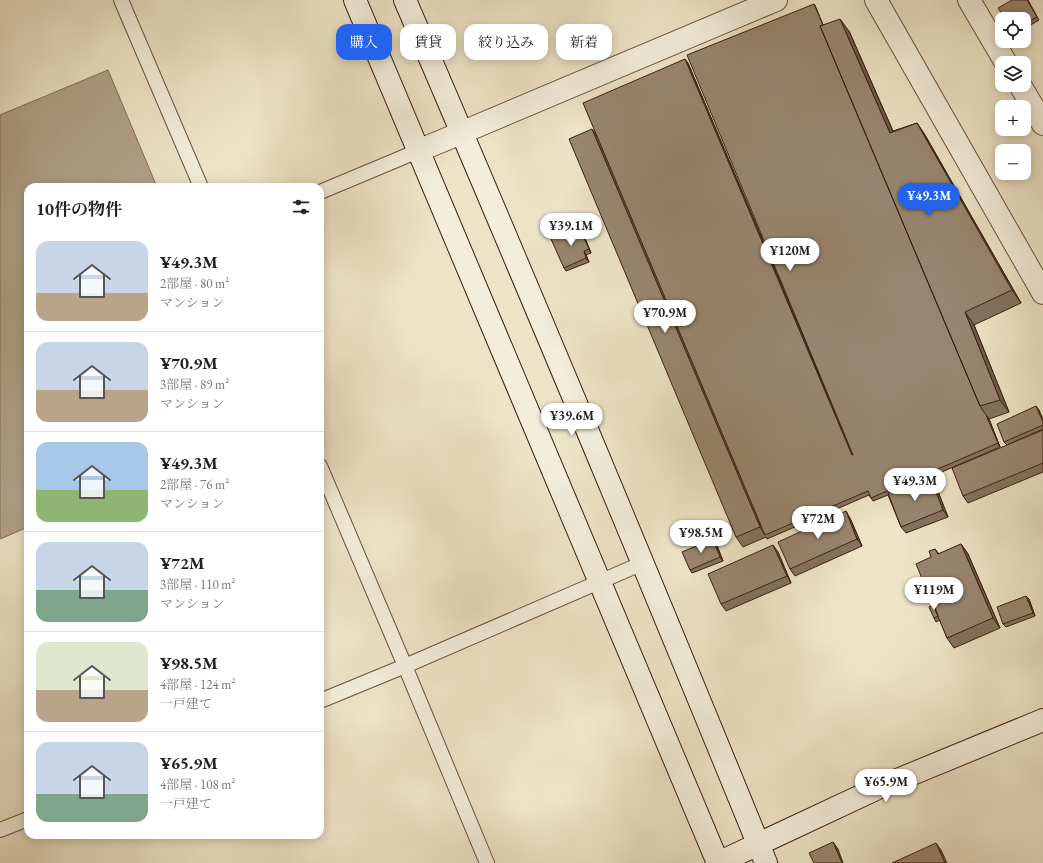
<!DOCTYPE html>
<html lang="ja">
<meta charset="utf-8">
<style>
:root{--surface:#fff;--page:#f2f2f2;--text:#202124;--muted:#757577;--line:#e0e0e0;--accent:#2563eb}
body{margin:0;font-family:"EB Garamond","Noto Serif JP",serif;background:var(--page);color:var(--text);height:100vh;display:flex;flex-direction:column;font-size:15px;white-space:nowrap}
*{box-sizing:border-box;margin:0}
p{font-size:13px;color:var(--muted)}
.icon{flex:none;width:22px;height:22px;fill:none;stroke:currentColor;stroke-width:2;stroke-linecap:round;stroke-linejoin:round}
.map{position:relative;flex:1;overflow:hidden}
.panel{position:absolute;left:24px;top:183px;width:300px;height:656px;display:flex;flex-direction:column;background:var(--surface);border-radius:12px;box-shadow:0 2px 10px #0003}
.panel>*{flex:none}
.top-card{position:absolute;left:336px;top:24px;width:380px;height:36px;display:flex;gap:8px}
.fabs{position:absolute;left:995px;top:12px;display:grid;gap:8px}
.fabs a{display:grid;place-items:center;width:36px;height:36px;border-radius:8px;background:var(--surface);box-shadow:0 2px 10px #0003;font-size:20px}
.price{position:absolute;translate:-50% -34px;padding:0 9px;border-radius:14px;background:#fff;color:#222;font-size:13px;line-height:26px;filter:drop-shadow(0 1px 2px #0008)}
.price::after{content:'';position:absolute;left:50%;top:24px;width:12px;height:9px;margin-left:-6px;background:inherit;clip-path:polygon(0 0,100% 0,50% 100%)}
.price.active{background:var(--accent);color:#fff}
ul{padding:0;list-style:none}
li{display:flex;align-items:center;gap:12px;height:100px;padding:0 12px}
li+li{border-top:1px solid var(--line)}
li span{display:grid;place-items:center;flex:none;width:112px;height:80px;border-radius:12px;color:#555}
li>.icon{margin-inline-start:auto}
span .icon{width:48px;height:48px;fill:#fffc;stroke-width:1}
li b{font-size:17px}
h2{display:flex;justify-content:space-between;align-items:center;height:48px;padding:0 12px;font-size:17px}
.chip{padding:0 14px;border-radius:12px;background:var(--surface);box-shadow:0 2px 10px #0003;font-size:14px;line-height:36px}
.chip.active{background:var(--accent);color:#fff}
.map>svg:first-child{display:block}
.water{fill:#b0a088;stroke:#816c58}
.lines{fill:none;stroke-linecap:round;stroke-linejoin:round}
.lane-casing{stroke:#68503e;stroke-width:16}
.street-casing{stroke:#68503e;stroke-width:24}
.secondary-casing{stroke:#3b1f11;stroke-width:24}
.lane{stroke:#f3edda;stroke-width:14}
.street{stroke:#f3edda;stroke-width:22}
.secondary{stroke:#f3edda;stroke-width:22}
.wall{fill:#83725f;stroke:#3b1f11}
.shaded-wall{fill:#6a5d4e;stroke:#3b1f11}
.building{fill:#98856f;stroke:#3b1f11}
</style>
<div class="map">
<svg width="1043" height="863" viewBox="0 0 1043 863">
<rect width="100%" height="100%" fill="#ede3c6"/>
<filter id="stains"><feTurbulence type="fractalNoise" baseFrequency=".005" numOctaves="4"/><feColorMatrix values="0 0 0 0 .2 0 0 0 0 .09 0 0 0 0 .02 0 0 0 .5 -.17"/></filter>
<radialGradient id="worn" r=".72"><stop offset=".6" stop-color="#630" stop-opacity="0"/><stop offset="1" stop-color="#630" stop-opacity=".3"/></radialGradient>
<path class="water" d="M108,70L157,187H28V527L0,539V115Z"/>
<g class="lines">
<g class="lane-casing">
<path id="lane" d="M121,0L201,187
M320,192L418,151
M320,466L405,666L487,863
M320,701L405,666L643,563
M0,830L28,819"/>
</g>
<g class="street-casing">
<path id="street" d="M876,0L1043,293
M969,0L1006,63
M1020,85L1043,124
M418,151L776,0"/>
</g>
<g class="secondary-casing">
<path id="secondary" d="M355,0L718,863
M405,0C528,286 648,574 766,863
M718,863L878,788L1043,720"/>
</g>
<use href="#lane" class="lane"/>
<use href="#street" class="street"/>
<use href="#secondary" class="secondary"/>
</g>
<path class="wall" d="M1012,0H1028L1039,20L1024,29V19Z
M814,4L816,8L823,25L849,31L893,131L917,123L925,135L1021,303L974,325L1009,412L989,419L1000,447L930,477L935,484L948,517L906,533L901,527L888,495L873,501L869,495L767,539L766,537L743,547L736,537L596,135L688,63L845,435Z
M582,231L591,253L586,255L589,262L566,271L564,268Z
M1039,410L1043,420V429L1007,445L1004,442Z
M1043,430V472L968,503L963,496Z
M850,518L862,546L795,576L790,569Z
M716,543L723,561L692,573L690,570Z
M961,544L968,554L1000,628L954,648L947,638L940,620L936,622L934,618V605L931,557L935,549L939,554Z
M778,552L791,583L726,611L721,604Z
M1029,599L1035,616L1006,627L1003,624Z"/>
<path class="shaded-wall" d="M814,4L816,8L983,405Z
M840,19L849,31L899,145L890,133Z
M685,59L688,63L855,459L852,455Z
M917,123L925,135L1021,303L1012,290Z
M592,129L599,139L765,535L760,527Z
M579,227L582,231L591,253L589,249Z
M584,251L586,255L589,262L586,258Z
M965,312L974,325L1009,412L1000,400Z
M1036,406L1039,410L1043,420V422Z
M986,415L989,419L1000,447L998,443Z
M930,477L935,484L948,517L943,510Z
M846,511L850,518L862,546L857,539Z
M713,539L716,543L723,561L720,557Z
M961,544L968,554L1000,628L993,618Z
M773,545L778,552L791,583L787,576Z
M1026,596L1029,599L1035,616L1033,613Z
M833,842L838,849L843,863H842Z
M936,843L941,850L947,863H945Z"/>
<path class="building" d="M1012,0H1027L1037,17L1024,24V19H1005L998,8Z
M814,4L823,25L820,26L980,406L986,415L998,443L871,498L868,491L765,535L583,103L685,59L852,455H853L687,55Z
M840,19L890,133L917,123L1012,290L965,312L1000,400L980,406L820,26Z
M592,129L760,527L736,537L569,139Z
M579,227L589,249L584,251L586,258L564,268L551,239Z
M1036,406L1043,422V425L1004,442L997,424Z
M1043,430V463L963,496L952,468Z
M930,477L943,510L901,527L888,493Z
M846,511L857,539L790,569L778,542Z
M713,539L720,557L690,570L682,552Z
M961,544L993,618L947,638L916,564L931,557L929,551L935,549L938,554Z
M773,545L787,576L721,604L708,574Z
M1026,596L1033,613L1003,624L997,607Z
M934,605L938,616L934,618L929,607Z
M833,842L842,863H814L809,853Z
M936,843L945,863H892Z"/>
<rect width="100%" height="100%" filter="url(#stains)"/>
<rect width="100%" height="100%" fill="url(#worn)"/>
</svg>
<div class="fabs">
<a><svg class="icon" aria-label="locate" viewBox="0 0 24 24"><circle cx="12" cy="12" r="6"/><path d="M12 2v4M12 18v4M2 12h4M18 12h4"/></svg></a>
<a><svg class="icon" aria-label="layers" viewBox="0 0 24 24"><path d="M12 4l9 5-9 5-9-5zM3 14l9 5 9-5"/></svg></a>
<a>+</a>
<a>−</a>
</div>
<b class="price active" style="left:929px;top:217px">¥49.3M</b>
<b class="price" style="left:571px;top:247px">¥39.1M</b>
<b class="price" style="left:790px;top:272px">¥120M</b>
<b class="price" style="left:665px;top:334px">¥70.9M</b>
<b class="price" style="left:572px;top:437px">¥39.6M</b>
<b class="price" style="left:915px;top:502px">¥49.3M</b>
<b class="price" style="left:818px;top:540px">¥72M</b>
<b class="price" style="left:701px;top:554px">¥98.5M</b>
<b class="price" style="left:934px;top:611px">¥119M</b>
<b class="price" style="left:886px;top:803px">¥65.9M</b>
<div class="top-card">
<a class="chip active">購入</a>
<a class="chip">賃貸</a>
<a class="chip">絞り込み</a>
<a class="chip">新着</a>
</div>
<section class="panel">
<h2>10件の物件<svg class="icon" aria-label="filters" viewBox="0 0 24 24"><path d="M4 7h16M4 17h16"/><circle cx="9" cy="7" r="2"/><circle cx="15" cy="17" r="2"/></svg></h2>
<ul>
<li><span style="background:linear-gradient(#c9d6e8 65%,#b9a48a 0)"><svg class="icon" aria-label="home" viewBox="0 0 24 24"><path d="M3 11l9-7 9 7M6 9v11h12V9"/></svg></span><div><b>¥49.3M</b><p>2部屋 · 80 m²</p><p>マンション</p></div></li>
<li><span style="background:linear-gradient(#c9d6e8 60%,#b9a48a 0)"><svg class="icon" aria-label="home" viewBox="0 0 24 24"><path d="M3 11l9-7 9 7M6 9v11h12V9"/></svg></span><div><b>¥70.9M</b><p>3部屋 · 89 m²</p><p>マンション</p></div></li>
<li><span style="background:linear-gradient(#a9c7e8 60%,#8fb573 0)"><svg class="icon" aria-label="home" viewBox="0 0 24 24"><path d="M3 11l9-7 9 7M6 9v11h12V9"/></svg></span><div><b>¥49.3M</b><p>2部屋 · 76 m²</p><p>マンション</p></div></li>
<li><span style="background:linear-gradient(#c9d6e8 60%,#7fa58c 0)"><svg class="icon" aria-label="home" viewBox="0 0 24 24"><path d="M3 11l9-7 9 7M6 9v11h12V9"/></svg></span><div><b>¥72M</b><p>3部屋 · 110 m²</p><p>マンション</p></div></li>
<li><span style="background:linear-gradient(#dfe7d0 60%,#b9a48a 0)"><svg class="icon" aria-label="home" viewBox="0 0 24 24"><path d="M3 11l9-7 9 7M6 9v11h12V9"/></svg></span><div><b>¥98.5M</b><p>4部屋 · 124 m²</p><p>一戸建て</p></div></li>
<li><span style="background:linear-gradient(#c9d6e8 65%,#7fa58c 0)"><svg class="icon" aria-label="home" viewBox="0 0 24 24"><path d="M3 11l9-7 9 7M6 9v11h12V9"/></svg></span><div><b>¥65.9M</b><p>4部屋 · 108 m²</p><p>一戸建て</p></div></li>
</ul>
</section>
</div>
